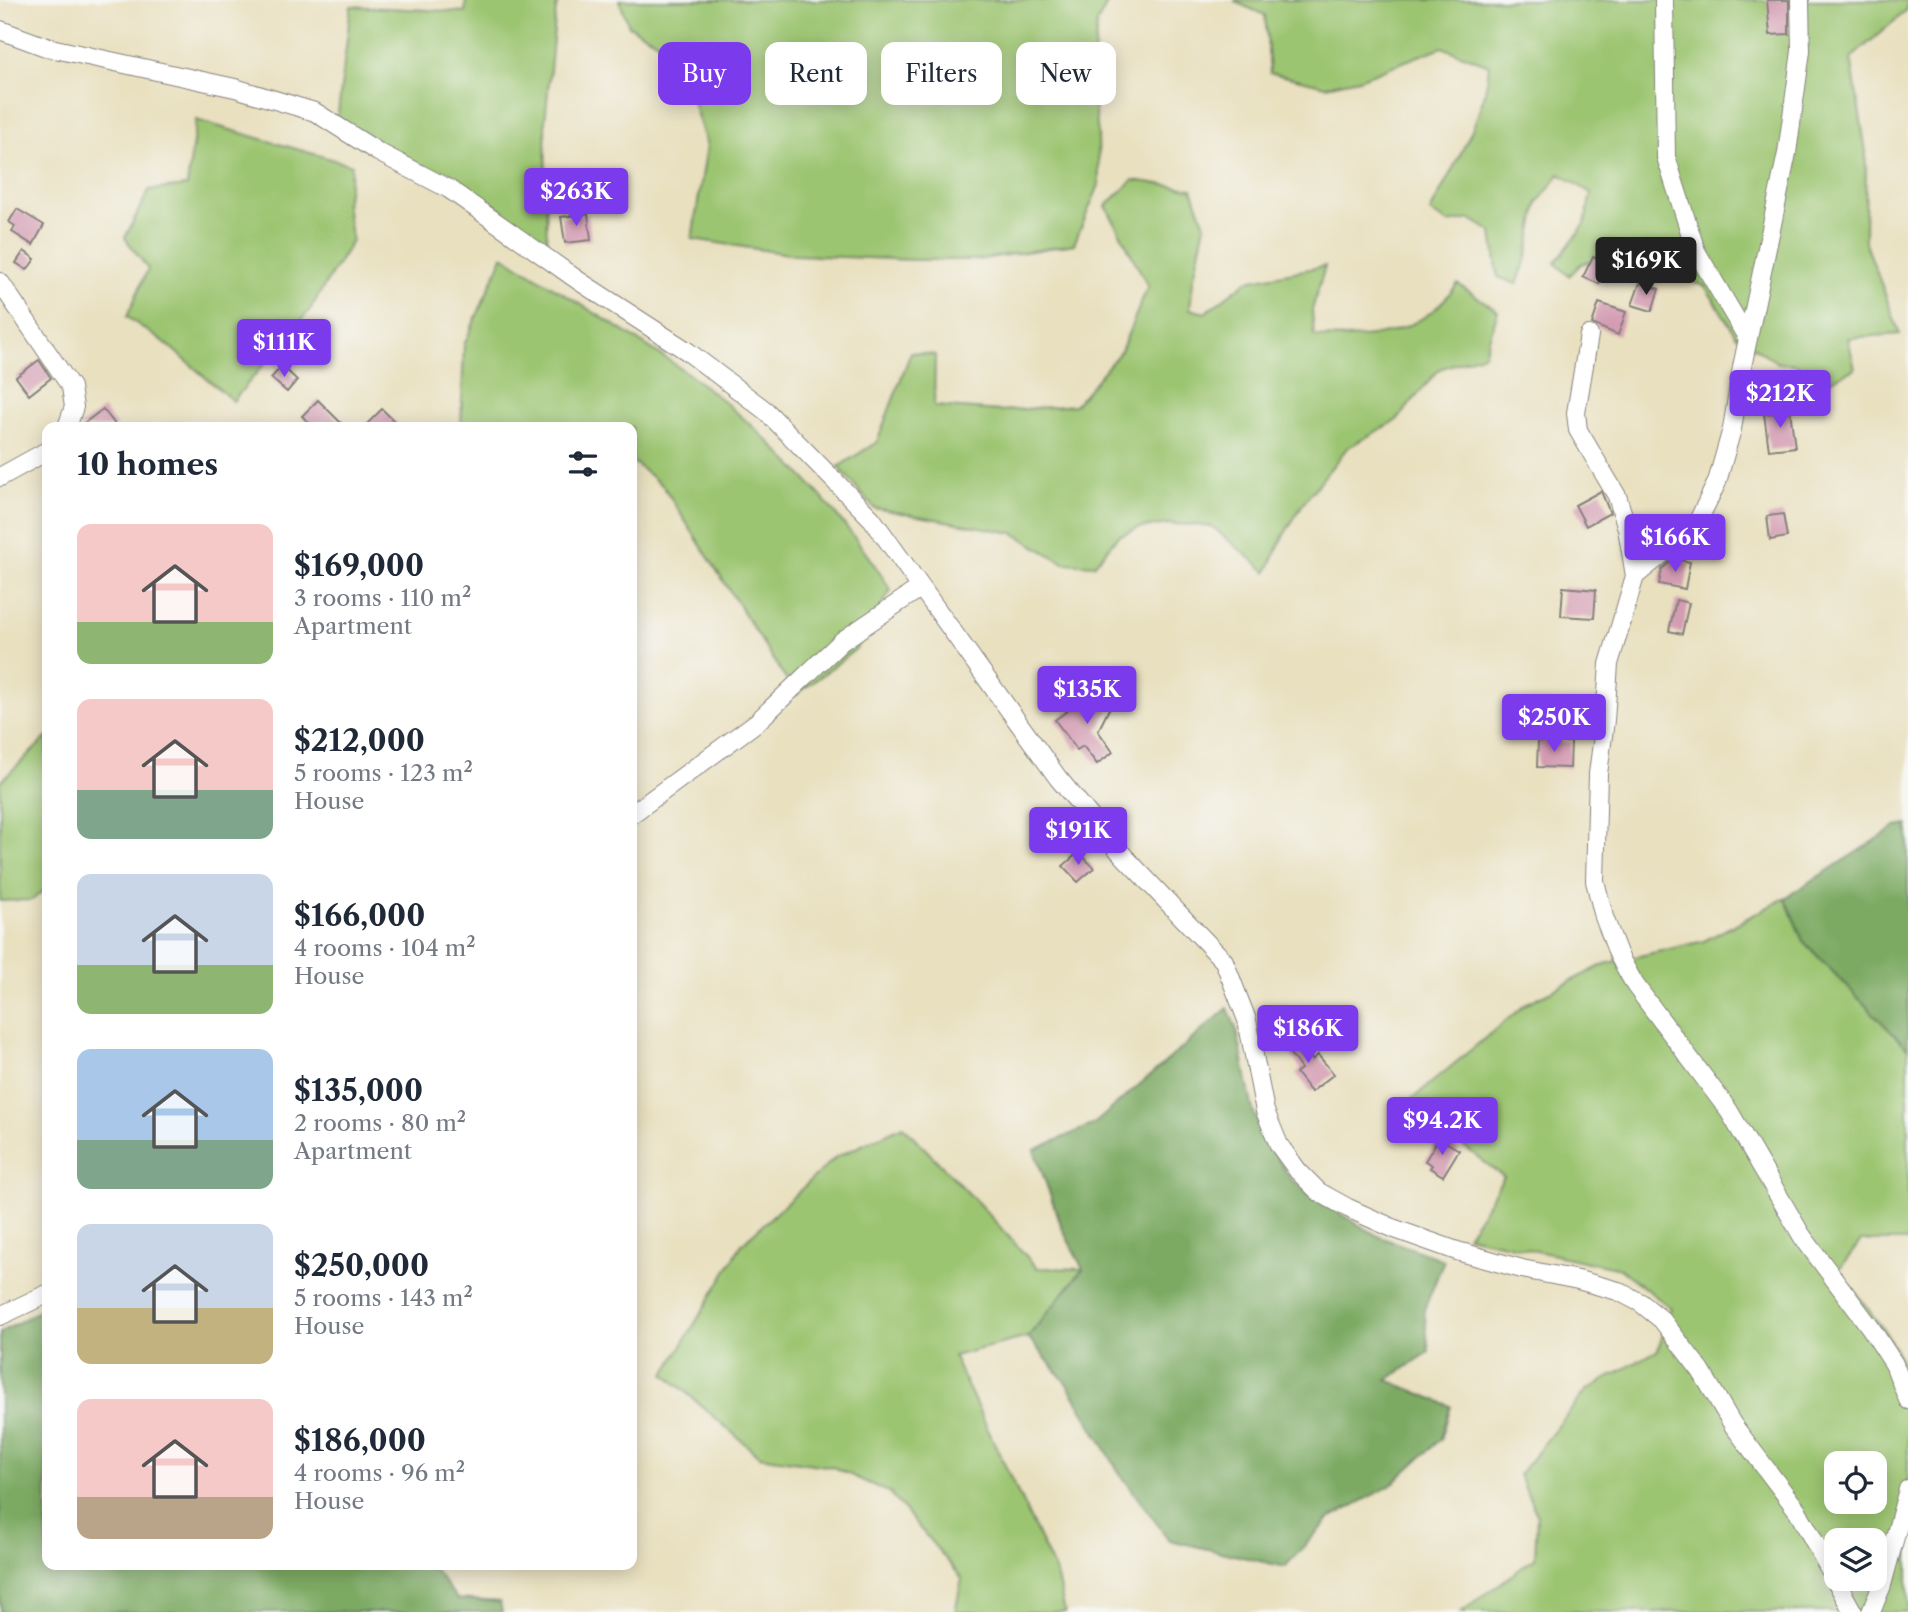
<!DOCTYPE html>
<meta charset="utf-8">
<style>
:root{--surface:#fff;--page:#f6f6f7;--text:#1f2937;--muted:#747a83;--accent:#7c3aed}
body{margin:0;font-family:"Libre Caslon Text",serif;background:var(--page);color:var(--text);height:100vh;display:flex;flex-direction:column;font-size:26px;white-space:nowrap}
*{box-sizing:border-box;margin:0}
p{font-size:23px;color:var(--muted)}
.icon{flex:none;width:38px;height:38px;fill:none;stroke:currentColor;stroke-width:2;stroke-linecap:round;stroke-linejoin:round}
.map{position:relative;flex:1;overflow:hidden}
.panel{position:absolute;left:42px;top:422px;width:595px;height:1148px;display:flex;flex-direction:column;background:var(--surface);border-radius:14px;box-shadow:0 4px 18px #0003}
.panel>*{flex:none}
.banner{position:absolute;left:658px;top:42px;width:665px;height:63px;display:flex;gap:14px}
.tools{position:absolute;left:1824px;top:1451px;display:grid;gap:14px}
.tools a{display:grid;place-items:center;width:63px;height:63px;border-radius:14px;background:var(--surface);box-shadow:0 4px 18px #0003;font-size:35px}
.price{position:absolute;translate:-50% -60px;padding:0 16px;border-radius:7px;background:var(--accent);color:#fff;font-size:23px;line-height:46px;filter:drop-shadow(0 2px 4px #0008)}
.price::after{content:'';position:absolute;left:50%;top:42px;width:21px;height:16px;margin-left:-10px;background:inherit;clip-path:polygon(0 0,100% 0,50% 100%)}
.price.selected{background:#222;color:#fff}
ul{padding:0;list-style:none}
li{display:flex;align-items:center;gap:21px;height:175px;padding:0 35px}
li span{display:grid;place-items:center;flex:none;width:196px;height:140px;border-radius:14px;color:#555}
li>.icon{margin-inline-start:auto}
span .icon{width:84px;height:84px;fill:#fffc;stroke-width:1}
li b{font-size:30px}
h2{display:flex;justify-content:space-between;align-items:center;height:84px;padding:0 35px;font-size:30px}
.pill{padding:0 24px;border-radius:14px;background:var(--surface);box-shadow:0 4px 18px #0003;font-size:24px;line-height:63px}
.pill.selected{background:var(--accent);color:#fff}
.map>svg:first-child{display:block}
.green{fill:#9cc571;stroke:#5f7456;stroke-width:2;fill-rule:evenodd}
.forest{fill:#7daa63;stroke:#50664f;stroke-width:2}
.building{fill:#d49cb3}
.lines{fill:none;stroke-linecap:round;stroke-linejoin:round}
.minor-casing{stroke:#86817d;stroke-width:20}
.minor{stroke:#fff;stroke-width:18}
</style>
<div class="map">
<svg width="1908" height="1612" viewBox="0 0 1908 1612">
<rect width="100%" height="100%" fill="#f6f6f2"/>
<filter id="ink" filterUnits="userSpaceOnUse"><feTurbulence type="fractalNoise" baseFrequency=".0143" numOctaves="2"/><feDisplacementMap in="SourceGraphic" scale="14" xChannelSelector="R" yChannelSelector="G"/><feConvolveMatrix kernelMatrix="1 2 1 2 8 2 1 2 1" color-interpolation-filters="sRGB"/></filter>
<filter id="wash" filterUnits="userSpaceOnUse"><feTurbulence type="fractalNoise" baseFrequency=".00686" numOctaves="4" result="noise"/><feDisplacementMap in="SourceGraphic" scale="28" xChannelSelector="R" yChannelSelector="G"/><feGaussianBlur stdDeviation="1.57" result="paint"/><feColorMatrix in="noise" values="0 0 0 0 0 0 0 0 0 0 0 0 0 0 0 0 0 1.4 0 .05"/><feComposite in="paint" operator="in"/></filter>
<g filter="url(#wash)">
<rect width="100%" height="100%" fill="#e9e0bf"/>
<path class="green" d="M466,0H560L556,8L545,122L547,252L443,180L404,155L336,130L351,6L465,12Z
M619,0H1109L1097,23L1091,86L1098,133L1099,185L1074,244L977,260H914L795,255L692,239L707,146L691,96L667,47L629,26Z
M1236,0H1908L1906,11L1851,58L1866,152L1865,241L1900,334L1848,338L1855,369L1818,386L1796,364L1778,363L1736,335L1705,286L1646,269L1618,253L1581,264L1569,276L1555,263L1585,224L1591,193L1560,174L1538,202L1527,257L1517,284L1498,277L1492,232L1471,219L1449,223L1430,212C1453,166 1486,117 1489,65L1442,47L1359,79L1326,86L1270,73L1265,15L1235,2Z
M196,120L352,165L346,205L352,241L309,311L233,401L169,346L127,317L148,269L125,238L149,190L187,186Z
M1133,180L1192,189L1205,225L1193,281L1190,309L1205,313L1247,281L1325,266L1312,310L1314,336C1355,341 1402,337 1435,309C1444,301 1451,292 1458,284L1498,311L1484,354L1439,369L1397,420L1347,448L1304,502L1284,535L1267,572L1211,526L1170,524L1139,528L1118,536L1094,565L1064,563L1013,533L874,508L838,467L877,442L911,352L935,355L934,406L1000,411L1075,405L1121,351L1148,286L1106,206Z
M503,256C558,291 615,324 670,361C755,419 836,503 891,590L857,648L796,695L663,486L632,461V427H461L464,345Z
M47,737V888L32,900L0,901V782Z
M1785,898L1803,941L1908,1049V1241H1861L1839,1270L1886,1333L1908,1373V1612H1461L1535,1558L1537,1515L1519,1475L1587,1390L1658,1350L1671,1308L1620,1269L1467,1236L1504,1177L1436,1125L1412,1099L1527,1003L1605,964L1704,941ZM1836,1463H1874V1502H1836ZM1836,1540H1874V1578H1836Z
M903,1126L981,1206L1037,1268L1083,1269L1028,1337L953,1356L1056,1573L1065,1612H955L962,1578L890,1493L833,1467L759,1456L665,1374L742,1244L836,1157Z"/>
<path class="forest" d="M1908,825V1049L1803,941L1785,898L1896,827Z
M1228,1008L1237,1031L1253,1111L1264,1137L1291,1179L1323,1204L1380,1237L1444,1260L1424,1310L1429,1352L1387,1380L1451,1406L1441,1439L1390,1486L1329,1519L1285,1567L1169,1540L1119,1472L1067,1384L1028,1337L1083,1269L1063,1230L1034,1150L1094,1124Z
M47,1306V1564L431,1565L457,1599L500,1602L502,1612H0V1333Z"/>
<g id="blocks">
<path class="building" d="M1767,0H1789V34L1770,35Z
M582,171L584,187L557,191L555,174Z
M17,209L44,225L33,245L12,232L15,226L9,222Z
M588,214L591,240L565,243L561,217Z
M24,251L35,259L27,270L16,263Z
M1593,256L1609,264L1599,284L1583,277Z
M1640,283L1659,289L1652,311L1632,305Z
M1599,303L1626,312L1618,335L1592,324Z
M39,360L51,378L29,395L16,377Z
M282,366L297,380L287,392L271,378Z
M318,400L345,427H313L302,416Z
M103,409L117,427H79Z
M382,409L400,427H364Z
M1790,411L1795,447L1769,450L1764,414Z
M1601,491L1610,513L1586,526L1575,505Z
M1783,514L1787,537L1770,540L1767,516Z
M1674,559L1690,562L1685,589L1659,584L1662,569Z
M1563,587L1596,590L1594,618L1561,616Z
M1676,600L1689,603L1682,634L1669,631Z
M1090,690L1112,703L1098,731L1113,752L1097,764L1083,746L1077,750L1055,720L1085,698Z
M1538,741L1571,742L1570,768L1537,767Z
M1079,852L1094,868L1078,882L1063,866Z
M1295,1036L1312,1060L1318,1055L1334,1074L1311,1092L1296,1073L1301,1069L1283,1044Z
M1439,1138L1459,1150L1443,1176L1430,1168L1432,1165L1425,1161Z"/>
</g>
</g>
<g filter="url(#ink)">
<use href="#blocks" fill-opacity="0" stroke="#86817d" stroke-width="2"/>
<g class="lines">
<g class="minor-casing">
<path id="minor" d="M1664,0L1666,157L1696,251L1748,339
M1800,0L1801,51L1787,153L1742,367L1732,429L1717,482L1698,521L1677,542L1635,576L1609,664L1605,720L1598,774L1595,881L1604,917L1619,956L1635,985L1729,1111L1802,1236L1870,1327L1894,1364L1908,1400
M0,30L46,47L235,88L315,112L378,152L449,189L579,281L687,351L766,411L872,519L1058,778L1119,851L1224,961L1247,1020L1265,1111L1279,1145L1298,1171L1319,1192L1348,1208L1395,1229L1457,1251L1522,1269L1578,1280L1618,1291L1641,1303L1662,1320L1701,1371L1733,1425L1797,1510L1853,1612
M0,282L71,387L74,407L67,427
M1589,335L1576,413L1578,430L1617,496L1627,528L1635,576
M0,477L47,451
M632,814L757,722L842,641L920,588
M0,1316L47,1294
M1871,1612L1882,1585L1908,1489"/>
</g>
<use href="#minor" class="minor"/>
</g>
</g>
</svg>
<div class="tools">
<a><svg class="icon" aria-label="locate" viewBox="0 0 24 24"><circle cx="12" cy="12" r="6"/><path d="M12 2v4M12 18v4M2 12h4M18 12h4"/></svg></a>
<a><svg class="icon" aria-label="layers" viewBox="0 0 24 24"><path d="M12 4l9 5-9 5-9-5zM3 14l9 5 9-5"/></svg></a>
</div>
<b class="price" style="left:576px;top:228px">$263K</b>
<b class="price selected" style="left:1646px;top:297px">$169K</b>
<b class="price" style="left:284px;top:379px">$111K</b>
<b class="price" style="left:1780px;top:430px">$212K</b>
<b class="price" style="left:1675px;top:574px">$166K</b>
<b class="price" style="left:1087px;top:726px">$135K</b>
<b class="price" style="left:1554px;top:754px">$250K</b>
<b class="price" style="left:1078px;top:867px">$191K</b>
<b class="price" style="left:1308px;top:1065px">$186K</b>
<b class="price" style="left:1442px;top:1157px">$94.2K</b>
<div class="banner">
<a class="pill selected">Buy</a>
<a class="pill">Rent</a>
<a class="pill">Filters</a>
<a class="pill">New</a>
</div>
<section class="panel">
<h2>10 homes<svg class="icon" aria-label="filters" viewBox="0 0 24 24"><path d="M4 7h16M4 17h16"/><circle cx="9" cy="7" r="2"/><circle cx="15" cy="17" r="2"/></svg></h2>
<ul>
<li><span style="background:linear-gradient(#f6c9c9 70%,#8fb573 0)"><svg class="icon" aria-label="home" viewBox="0 0 24 24"><path d="M3 11l9-7 9 7M6 9v11h12V9"/></svg></span><div><b>$169,000</b><p>3 rooms · 110 m²</p><p>Apartment</p></div></li>
<li><span style="background:linear-gradient(#f6c9c9 65%,#7fa58c 0)"><svg class="icon" aria-label="home" viewBox="0 0 24 24"><path d="M3 11l9-7 9 7M6 9v11h12V9"/></svg></span><div><b>$212,000</b><p>5 rooms · 123 m²</p><p>House</p></div></li>
<li><span style="background:linear-gradient(#c9d6e8 65%,#8fb573 0)"><svg class="icon" aria-label="home" viewBox="0 0 24 24"><path d="M3 11l9-7 9 7M6 9v11h12V9"/></svg></span><div><b>$166,000</b><p>4 rooms · 104 m²</p><p>House</p></div></li>
<li><span style="background:linear-gradient(#a9c7e8 65%,#7fa58c 0)"><svg class="icon" aria-label="home" viewBox="0 0 24 24"><path d="M3 11l9-7 9 7M6 9v11h12V9"/></svg></span><div><b>$135,000</b><p>2 rooms · 80 m²</p><p>Apartment</p></div></li>
<li><span style="background:linear-gradient(#c9d6e8 60%,#c2b280 0)"><svg class="icon" aria-label="home" viewBox="0 0 24 24"><path d="M3 11l9-7 9 7M6 9v11h12V9"/></svg></span><div><b>$250,000</b><p>5 rooms · 143 m²</p><p>House</p></div></li>
<li><span style="background:linear-gradient(#f6c9c9 70%,#b9a48a 0)"><svg class="icon" aria-label="home" viewBox="0 0 24 24"><path d="M3 11l9-7 9 7M6 9v11h12V9"/></svg></span><div><b>$186,000</b><p>4 rooms · 96 m²</p><p>House</p></div></li>
</ul>
</section>
</div>
